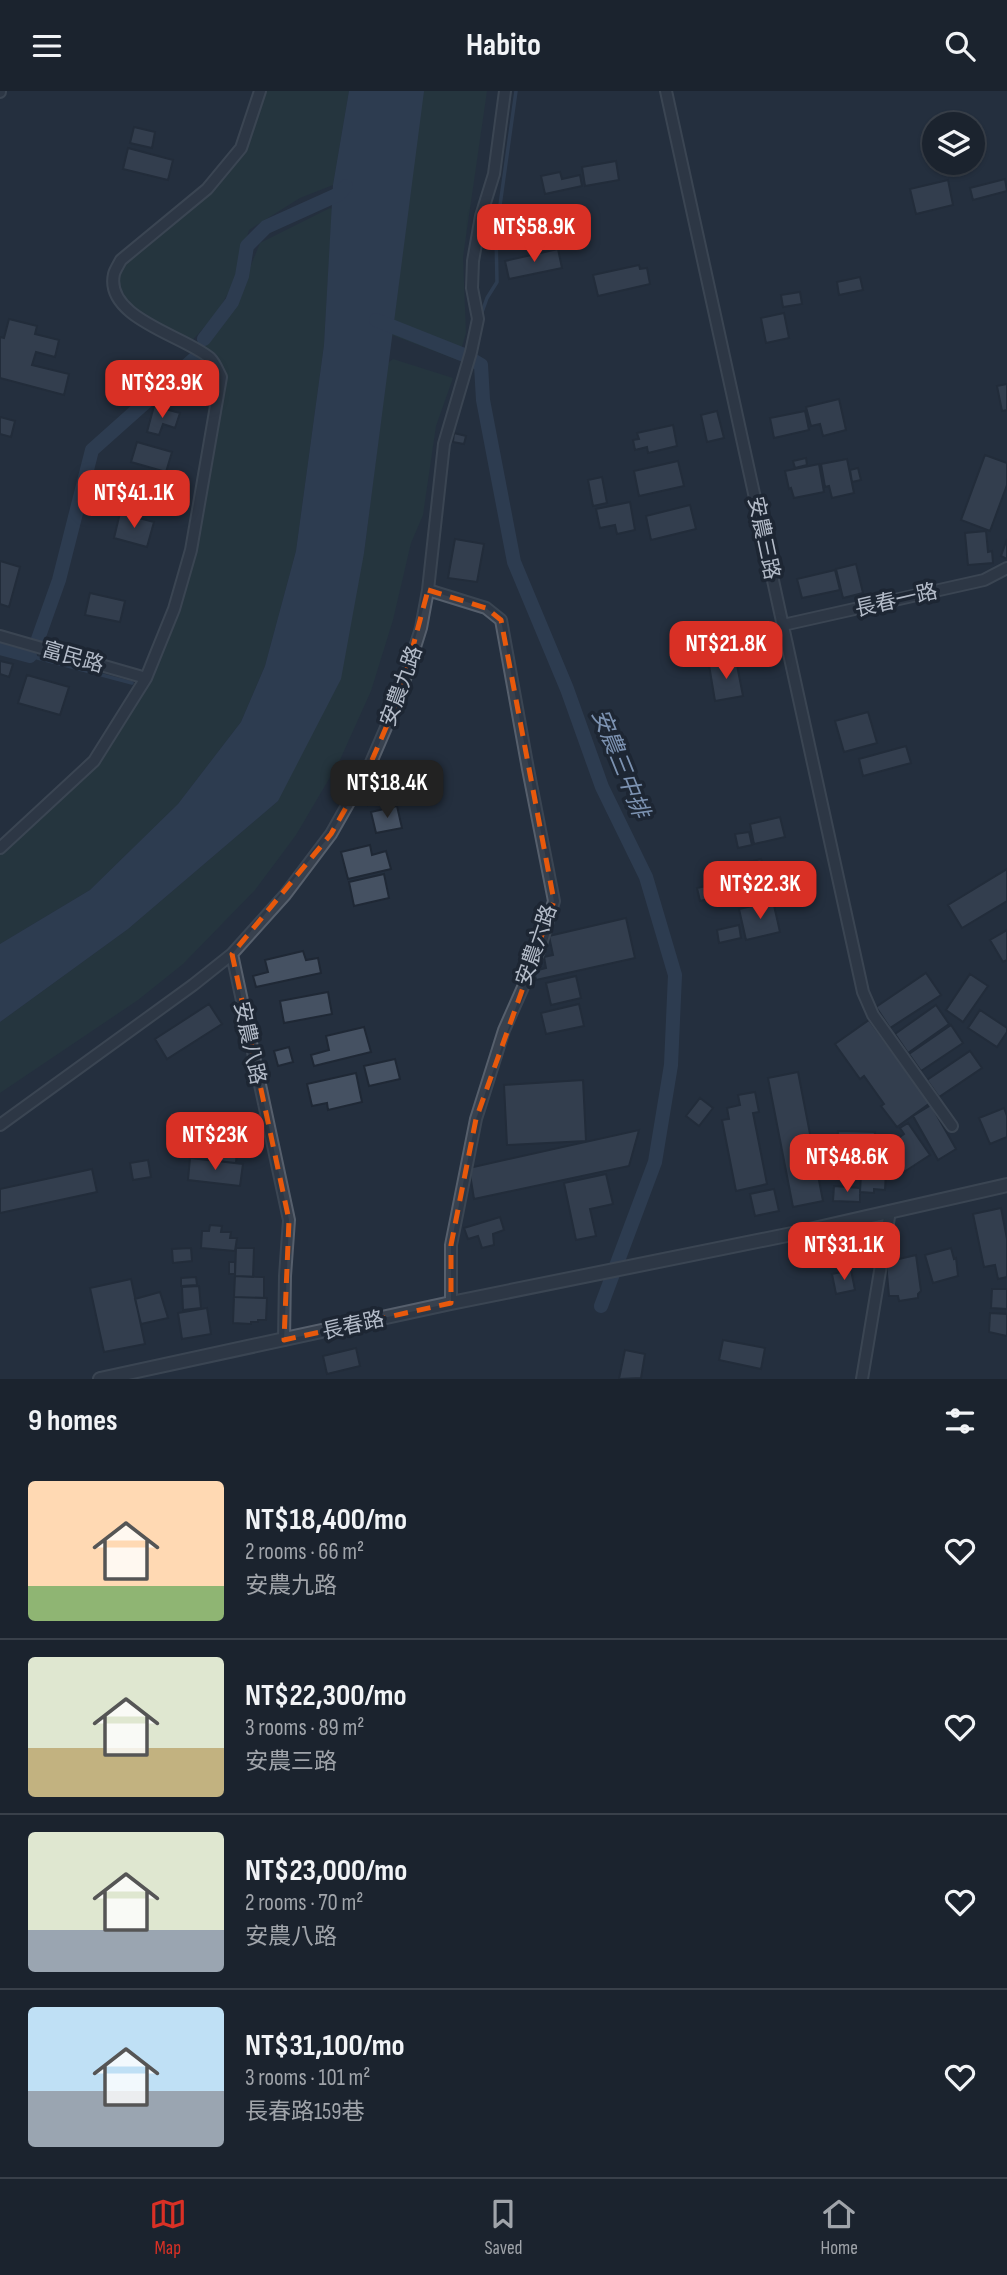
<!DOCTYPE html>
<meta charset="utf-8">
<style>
:root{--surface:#1b232e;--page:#242b36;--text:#f1f3f6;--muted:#a0a4aa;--line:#39404a;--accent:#d93025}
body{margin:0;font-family:"Sofia Sans Condensed","Noto Sans TC",sans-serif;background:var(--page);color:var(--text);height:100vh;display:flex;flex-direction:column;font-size:26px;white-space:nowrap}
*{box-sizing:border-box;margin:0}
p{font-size:23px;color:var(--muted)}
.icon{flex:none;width:38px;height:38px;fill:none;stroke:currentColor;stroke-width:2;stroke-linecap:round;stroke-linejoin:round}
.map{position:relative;height:1288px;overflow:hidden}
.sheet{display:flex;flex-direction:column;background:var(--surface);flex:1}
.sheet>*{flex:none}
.fabs{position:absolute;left:922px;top:21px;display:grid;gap:14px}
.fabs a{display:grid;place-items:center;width:63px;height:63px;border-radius:50%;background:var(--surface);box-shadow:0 2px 5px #0004,0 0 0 2px var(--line);font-size:35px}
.price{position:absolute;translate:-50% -60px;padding:0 16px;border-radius:14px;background:var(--accent);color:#fff;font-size:23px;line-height:46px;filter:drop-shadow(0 2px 4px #0008)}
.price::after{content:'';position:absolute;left:50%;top:42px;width:21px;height:16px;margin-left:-10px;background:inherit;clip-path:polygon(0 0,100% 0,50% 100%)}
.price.current{background:#222;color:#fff}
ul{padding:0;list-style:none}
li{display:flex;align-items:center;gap:21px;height:175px;padding:0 28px}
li+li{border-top:2px solid var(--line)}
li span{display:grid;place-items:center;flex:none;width:196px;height:140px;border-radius:7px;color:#555}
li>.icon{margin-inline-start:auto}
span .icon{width:84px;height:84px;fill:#fffc;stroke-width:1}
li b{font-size:30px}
h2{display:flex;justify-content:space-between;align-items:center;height:84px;padding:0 28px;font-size:30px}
header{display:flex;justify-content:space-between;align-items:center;height:91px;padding:0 28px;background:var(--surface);font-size:32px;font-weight:700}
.dock{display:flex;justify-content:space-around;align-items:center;height:98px;border-top:2px solid var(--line);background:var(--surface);font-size:19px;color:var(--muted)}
.dock a{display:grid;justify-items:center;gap:4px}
.dock .current{color:var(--accent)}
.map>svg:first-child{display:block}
.green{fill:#263c3f}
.water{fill:#394c67}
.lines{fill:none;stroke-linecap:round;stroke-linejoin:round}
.stream{stroke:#394c67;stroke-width:3.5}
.canal{stroke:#394c67;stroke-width:14}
.building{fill:#455162;stroke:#1f2835;stroke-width:2}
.minor-casing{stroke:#565f6c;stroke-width:14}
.tertiary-casing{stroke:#565f6c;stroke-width:16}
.minor{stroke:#38414e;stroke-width:10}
.tertiary{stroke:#38414e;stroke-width:12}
.marked{fill:none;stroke:#e8590c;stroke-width:5;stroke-dasharray:14 9;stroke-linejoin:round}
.labels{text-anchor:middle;stroke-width:7;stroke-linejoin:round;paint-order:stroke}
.street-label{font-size:21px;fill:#b4bcc9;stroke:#1d2633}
.water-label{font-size:23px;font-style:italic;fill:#7c92b1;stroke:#1d2633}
</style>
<header><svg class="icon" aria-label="menu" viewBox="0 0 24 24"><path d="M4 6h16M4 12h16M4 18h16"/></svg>Habito<svg class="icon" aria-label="search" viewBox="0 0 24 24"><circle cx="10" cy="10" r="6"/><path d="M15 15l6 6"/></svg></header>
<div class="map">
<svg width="1007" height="1288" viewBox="0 0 1007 1288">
<rect width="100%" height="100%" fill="#242f3e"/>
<path class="green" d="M260,0H349L333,94L300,107L249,139L232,195L217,222L189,253L118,208L114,185L121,169L162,136L241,57Z
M423,0H487L463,166L466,242L458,269L392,244Z
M330,117L332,118L324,254L296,460L265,575L241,631L178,713L90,799L0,853V757L94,670L146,587L174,518L221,286L200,260L225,230L244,198L249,179L260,152Z
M393,268L453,287L436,335L423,424L411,452L393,529L371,600L339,671L296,744L255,799L183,873L138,909L0,1002V931L128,838L278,710L364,462L388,272Z"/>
<path class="water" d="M349,0H424L364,462L341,588L278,710L128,838L0,931V853L90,799L178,713L241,631L265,575L296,460L324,254L333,94Z"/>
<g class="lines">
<path class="stream" d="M481,224L487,207L497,191L496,143L516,0
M30,565L132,592"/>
<path class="canal" d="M376,229L464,264L481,274L483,309L514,471L567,598L602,696L646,786L675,884L671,974L655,1071L601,1215
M204,248L232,211L242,185L247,155L266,136L339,103L346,95
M38,548L59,489L92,359L194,268
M0,557L30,565"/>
</g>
<path class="building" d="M134,36L155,41L152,57L130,52Z
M128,57L173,69L168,89L123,78Z
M616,70L619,89L585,95L582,76Z
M560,81L562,88L580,84L582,95L545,103L541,85Z
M1005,88L1007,100L973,109L970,97Z
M948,89L953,114L916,123L910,98Z
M558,158L562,177L509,188L505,170Z
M639,174L640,178L647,177L650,193L598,205L593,184Z
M860,186L863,199L839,204L837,191Z
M800,201L802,213L783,216L781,204Z
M784,222L789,247L766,252L761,227Z
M9,228L37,235L35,243L59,249L55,266L36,261L32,274L69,283L64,304L0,287V246L4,247Z
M1007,293V319L1002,320L997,295Z
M839,308L846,339L823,345L820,333L811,335L806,316Z
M154,315L180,322L175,337L163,333L159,344L147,341Z
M717,320L724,347L707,351L701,324Z
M805,320L809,339L774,347L770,327Z
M0,326L15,330L11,346L0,343Z
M673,334L677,355L648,362L647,356L635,359L633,349L639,348L637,342Z
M454,342L466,345L464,353L453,351Z
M137,351L172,361L166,381L131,371Z
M985,364L1007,372V394L990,440L961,429Z
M806,367L807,374L795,377L793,370Z
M847,368L854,402L832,407L829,395L825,396L821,373Z
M678,370L684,395L639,405L634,380Z
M819,373L824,401L794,407L791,397L789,398L785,380Z
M858,377L861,389L852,391L850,379Z
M602,386L607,412L593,415L588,389Z
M105,387L121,391L117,403L102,399Z
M139,389L163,394L159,410L135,404Z
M630,411L635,439L617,443L615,434L600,437L596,418Z
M690,414L696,438L651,449L646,425Z
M120,422L154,431L147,456L114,447Z
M986,440L988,461L992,460L993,472L968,474L965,442Z
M455,448L484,453L477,491L448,487Z
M1007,448V468L1001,465Z
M0,470L20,476L9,516L0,513Z
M856,473L863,502L843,507L836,478Z
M835,479L840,499L802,507L797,488Z
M90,502L125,510L120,531L85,524Z
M736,569L743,605L715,610L709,574Z
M0,570L13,573L9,586L0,583Z
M27,584L69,596L60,624L18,612Z
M868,621L877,652L844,661L835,630Z
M906,655L911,672L863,685L859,668Z
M402,682L407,705L368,714L363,692Z
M397,715L402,737L376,742L371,721Z
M780,726L785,746L754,753L750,733Z
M749,741L752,754L738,757L735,743Z
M370,754L372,764L386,760L391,778L348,788L341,761Z
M761,768L768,798L731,807L724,777Z
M1007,778V810L962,837L948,814Z
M384,783L389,807L354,815L349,791Z
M724,791L727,804L700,810L697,797Z
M773,810L780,841L746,849L739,818Z
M626,827L635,867L536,889L534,880L546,877L544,866L553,864L549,845Z
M739,834L741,847L719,852L717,839Z
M1007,839V869L1003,871L990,849Z
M303,860L306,869L318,867L321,882L256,896L253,885L268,881L265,869Z
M926,882L941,904L890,937L876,916Z
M970,883L988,895L963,931L946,919Z
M576,885L581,907L551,914L546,892Z
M328,901L332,923L284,932L280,910Z
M209,913L222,933L167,968L155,948Z
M579,913L584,935L546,943L541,922Z
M936,914L949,933L908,962L895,943Z
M980,919L1007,937V941L997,956L968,937Z
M869,929L930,1012L897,1036L881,1015L884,1013L864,985L860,988L835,953Z
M951,934L963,952L921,980L909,963Z
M364,936L371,961L314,975L311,964L329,959L326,945Z
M289,956L293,971L278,975L274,960Z
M970,960L982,977L939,1006L927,989Z
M395,968L400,988L369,995L364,975Z
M798,981L823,1110L793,1116L768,987Z
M356,982L362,1011L328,1019L327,1012L312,1015L307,993Z
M583,989L586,1050L507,1054L504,994Z
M755,1001L759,1021L753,1022L767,1093L736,1100L722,1029L729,1028L727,1017L740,1014L738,1004Z
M700,1007L713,1017L699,1035L686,1025Z
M931,1014L956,1058L938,1069L913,1025Z
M1004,1017L1007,1025V1046L990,1053L979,1027Z
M908,1032L930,1064L904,1081L886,1056L904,1043L900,1037Z
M639,1039L629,1075L474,1108L469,1077Z
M838,1040L875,1041L873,1064L837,1062Z
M237,1057L236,1072L208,1069L210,1059Z
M190,1067L243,1073L240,1095L188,1089Z
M844,1067L877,1070L876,1082L843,1080Z
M148,1069L151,1086L133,1089L130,1072Z
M92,1078L97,1101L0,1122V1098Z
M877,1081H886L885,1099L874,1098V1102L860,1101L861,1083L877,1084Z
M606,1083L613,1113L590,1118L596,1145L576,1149L564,1092Z
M834,1095L860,1097V1111L833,1110Z
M774,1098L779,1120L755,1125L750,1103Z
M1001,1117L1007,1148V1186L998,1188L995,1174L984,1176L973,1123Z
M500,1126L504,1139L493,1143L494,1154L482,1157L478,1145L468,1148L464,1137Z
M210,1134L222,1135L221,1141H231L230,1147H237L235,1160L201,1157L202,1140H209Z
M191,1157L192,1170L173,1172L172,1158Z
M236,1157H254L253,1186L235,1185Z
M951,1157L954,1168L956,1167L958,1185L933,1192L925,1164Z
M916,1164L921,1200L918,1203V1207L899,1210L898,1205H889L886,1171Z
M229,1171H235V1183H229Z
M851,1179L855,1199L836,1203L832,1183Z
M235,1185L264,1186V1207L234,1206Z
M196,1186L197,1194L181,1195V1187Z
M131,1188L145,1253L104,1261L90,1197Z
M199,1195L201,1217L183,1219L182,1196Z
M992,1198H1007V1218L991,1217Z
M160,1201L168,1227L141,1233L135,1208Z
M234,1206L267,1207L266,1229H258V1231H251V1233L233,1232Z
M207,1217L211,1243L182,1248L178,1222Z
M990,1222L1007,1223V1245L989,1241Z
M723,1249L765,1257L761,1278L719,1269Z
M356,1257L360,1275L327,1283L323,1265Z
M625,1259L645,1263L641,1287L619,1288Z"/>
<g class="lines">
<g class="minor-casing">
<path id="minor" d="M666,0L863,901L873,924L952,1035
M0,1V0
M428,499L486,517L501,529L528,678L554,810L539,860L504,939L476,1028L451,1154V1212
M783,534L984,489L1007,477
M0,545L146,587
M0,757L94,670L146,587L174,518L191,459L221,286C218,280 215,272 210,267C185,245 104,227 114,183C115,179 119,173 121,169L207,98L241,57L260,0
M232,863L289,1129L285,1185L284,1249
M0,1034L193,894L232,863L285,804L331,743L369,676L400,604L421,537L428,499L444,353L471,261L478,228L472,197L473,170L481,125L494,83L505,0
M862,1288L890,1120"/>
</g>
<g class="tertiary-casing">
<path id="tertiary" d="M100,1288L451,1212L792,1143L1007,1094"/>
</g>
<use href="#minor" class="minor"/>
<use href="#tertiary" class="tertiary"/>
</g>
<path d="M0 0H1007V1288H0ZM428,499L486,517L501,529L554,810L476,1028L451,1154V1212L284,1249L289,1129L232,863L331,743L369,676L400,604Z" fill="#242f3e" fill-opacity=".55" fill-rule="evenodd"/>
<path class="marked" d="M428,499L486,517L501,529L554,810L476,1028L451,1154V1212L284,1249L289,1129L232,863L331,743L369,676L400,604Z"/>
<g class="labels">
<g class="street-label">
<text transform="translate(764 447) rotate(78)" y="7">安農三路</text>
<text transform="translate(896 509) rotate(-13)" y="7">長春一路</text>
<text transform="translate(73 566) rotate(16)" y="7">富民路</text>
<text transform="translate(401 595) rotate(-70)" y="7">安農九路</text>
<text transform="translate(536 854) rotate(-71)" y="7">安農六路</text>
<text transform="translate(250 952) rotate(78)" y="7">安農八路</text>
<text transform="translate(353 1234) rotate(-13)" y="7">長春路</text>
</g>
<g class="water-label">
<text transform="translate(621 672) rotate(68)" y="8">安農三中排</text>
</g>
</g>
</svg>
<div class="fabs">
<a><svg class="icon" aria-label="layers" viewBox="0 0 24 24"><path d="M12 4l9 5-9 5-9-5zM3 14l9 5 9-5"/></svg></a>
</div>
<b class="price" style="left:534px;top:173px">NT$58.9K</b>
<b class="price" style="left:162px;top:329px">NT$23.9K</b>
<b class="price" style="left:134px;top:439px">NT$41.1K</b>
<b class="price" style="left:726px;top:590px">NT$21.8K</b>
<b class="price current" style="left:387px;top:729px">NT$18.4K</b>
<b class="price" style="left:760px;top:830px">NT$22.3K</b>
<b class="price" style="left:215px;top:1081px">NT$23K</b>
<b class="price" style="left:847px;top:1103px">NT$48.6K</b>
<b class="price" style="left:844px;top:1191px">NT$31.1K</b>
</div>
<section class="sheet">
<h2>9 homes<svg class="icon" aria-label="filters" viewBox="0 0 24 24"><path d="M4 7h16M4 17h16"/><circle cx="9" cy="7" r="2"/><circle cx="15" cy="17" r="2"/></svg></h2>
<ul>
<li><span style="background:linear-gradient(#ffd9b3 75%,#8fb573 0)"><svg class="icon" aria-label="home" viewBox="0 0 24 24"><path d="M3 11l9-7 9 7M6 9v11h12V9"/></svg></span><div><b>NT$18,400/mo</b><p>2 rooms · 66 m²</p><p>安農九路</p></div><svg class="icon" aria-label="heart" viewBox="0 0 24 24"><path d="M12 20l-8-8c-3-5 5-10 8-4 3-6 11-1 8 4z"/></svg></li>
<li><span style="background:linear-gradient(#dfe7d0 65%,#c2b280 0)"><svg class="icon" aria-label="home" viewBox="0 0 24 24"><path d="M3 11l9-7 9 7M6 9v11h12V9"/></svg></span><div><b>NT$22,300/mo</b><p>3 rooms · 89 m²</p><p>安農三路</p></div><svg class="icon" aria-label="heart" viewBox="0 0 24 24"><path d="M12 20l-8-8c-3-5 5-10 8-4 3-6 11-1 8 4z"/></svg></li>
<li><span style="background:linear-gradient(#dfe7d0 70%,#9aa5b1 0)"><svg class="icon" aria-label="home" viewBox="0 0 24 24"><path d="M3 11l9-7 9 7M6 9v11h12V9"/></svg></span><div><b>NT$23,000/mo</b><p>2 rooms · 70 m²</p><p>安農八路</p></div><svg class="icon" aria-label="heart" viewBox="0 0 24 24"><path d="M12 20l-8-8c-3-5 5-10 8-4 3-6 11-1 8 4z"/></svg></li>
<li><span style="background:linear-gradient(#bfe0f5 60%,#9aa5b1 0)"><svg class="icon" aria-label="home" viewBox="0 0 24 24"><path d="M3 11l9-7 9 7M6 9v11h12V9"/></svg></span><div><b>NT$31,100/mo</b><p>3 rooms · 101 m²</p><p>長春路159巷</p></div><svg class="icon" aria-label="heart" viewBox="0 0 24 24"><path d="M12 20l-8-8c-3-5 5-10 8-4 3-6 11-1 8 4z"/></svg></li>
</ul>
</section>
<nav class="dock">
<a class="current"><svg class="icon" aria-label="map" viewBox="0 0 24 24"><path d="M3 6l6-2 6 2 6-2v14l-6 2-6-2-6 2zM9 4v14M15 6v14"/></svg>Map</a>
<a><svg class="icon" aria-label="saved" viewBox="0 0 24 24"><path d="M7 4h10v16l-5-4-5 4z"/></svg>Saved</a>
<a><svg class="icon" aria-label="home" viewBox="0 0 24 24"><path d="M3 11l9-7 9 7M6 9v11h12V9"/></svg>Home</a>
</nav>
